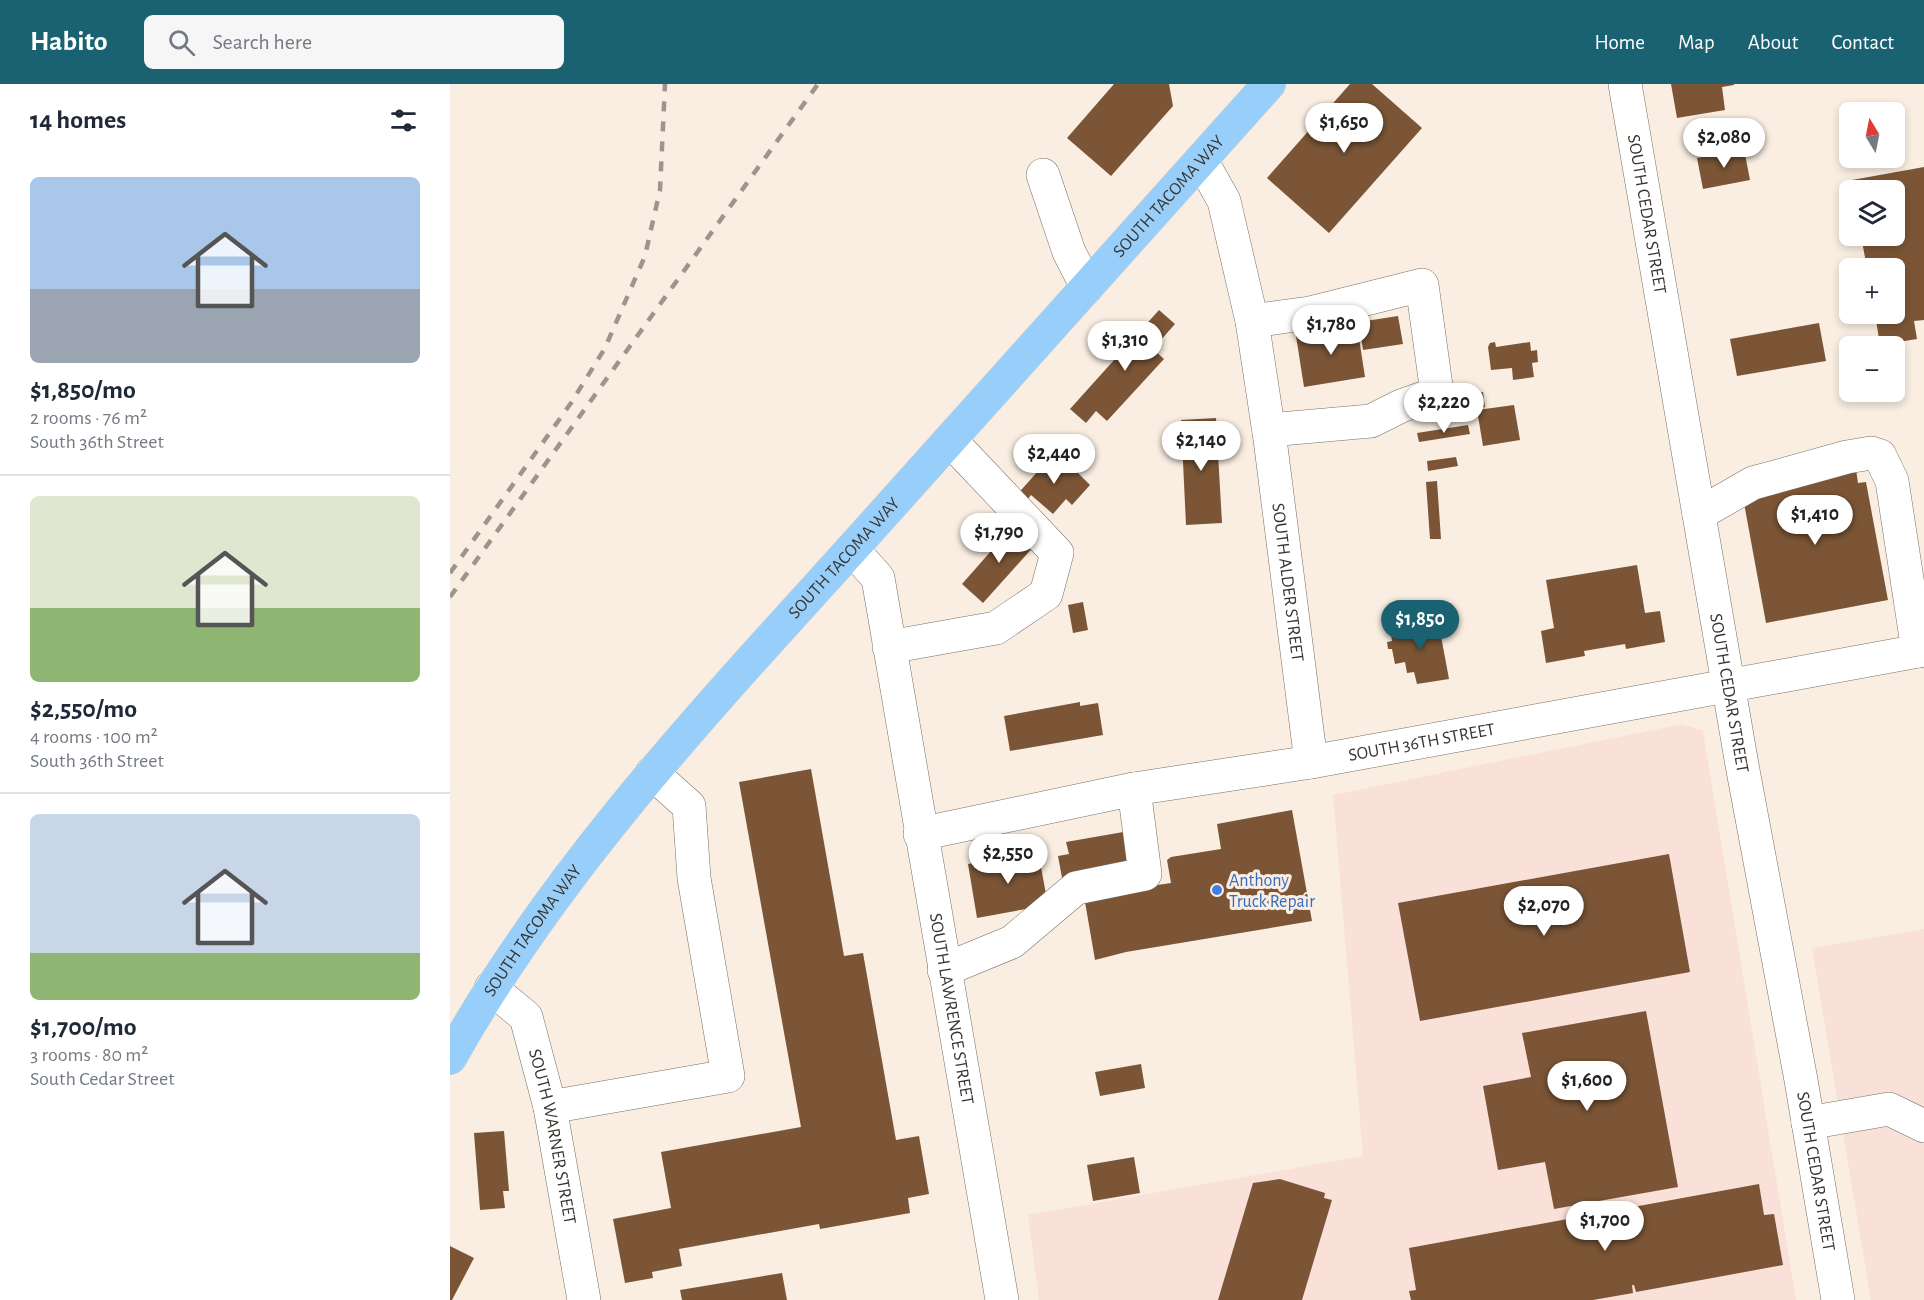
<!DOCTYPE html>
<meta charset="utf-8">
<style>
:root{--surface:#fff;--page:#f6f6f7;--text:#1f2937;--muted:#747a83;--line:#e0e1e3;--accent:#1a6172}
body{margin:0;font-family:"Alegreya Sans",sans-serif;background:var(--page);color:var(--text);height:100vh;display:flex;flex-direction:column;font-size:22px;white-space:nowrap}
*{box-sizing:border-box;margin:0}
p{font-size:20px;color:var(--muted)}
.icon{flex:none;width:33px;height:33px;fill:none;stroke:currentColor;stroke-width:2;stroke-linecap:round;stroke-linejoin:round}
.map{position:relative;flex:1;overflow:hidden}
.drawer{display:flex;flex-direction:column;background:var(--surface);width:450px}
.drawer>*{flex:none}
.needle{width:39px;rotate:350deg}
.tools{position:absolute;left:1389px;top:18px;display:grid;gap:12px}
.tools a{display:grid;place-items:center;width:66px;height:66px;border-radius:9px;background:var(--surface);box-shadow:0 3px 9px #0003;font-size:30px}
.price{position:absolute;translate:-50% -51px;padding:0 14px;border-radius:21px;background:#fff;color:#222;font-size:20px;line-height:39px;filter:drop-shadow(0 2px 3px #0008)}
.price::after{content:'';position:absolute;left:50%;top:36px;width:18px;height:14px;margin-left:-9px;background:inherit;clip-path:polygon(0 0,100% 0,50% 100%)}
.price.on{background:var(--accent);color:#fff}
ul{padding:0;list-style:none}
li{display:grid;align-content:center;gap:12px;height:318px;padding:0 30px}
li+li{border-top:2px solid var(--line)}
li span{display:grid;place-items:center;height:186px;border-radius:9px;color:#555}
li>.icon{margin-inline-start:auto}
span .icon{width:108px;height:108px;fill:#fffc;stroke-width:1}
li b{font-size:26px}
h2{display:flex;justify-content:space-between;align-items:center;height:72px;padding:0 30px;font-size:26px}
header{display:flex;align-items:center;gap:36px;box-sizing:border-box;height:84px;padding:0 30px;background:var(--accent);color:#fff}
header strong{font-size:28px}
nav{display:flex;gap:33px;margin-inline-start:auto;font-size:21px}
.search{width:420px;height:54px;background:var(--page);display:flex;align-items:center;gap:15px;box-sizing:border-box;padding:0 21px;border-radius:9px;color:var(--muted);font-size:22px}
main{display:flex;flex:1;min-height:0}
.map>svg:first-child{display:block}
.commercial{fill:#f9e0d9}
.building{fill:#7b5536}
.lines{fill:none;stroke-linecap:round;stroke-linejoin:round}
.minor-casing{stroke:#796f64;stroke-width:34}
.major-casing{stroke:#d3d2d1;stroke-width:34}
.minor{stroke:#fff;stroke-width:33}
.major{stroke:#98cffa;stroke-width:33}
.rail{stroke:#9d958c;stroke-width:4.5;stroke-dasharray:10 10;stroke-linecap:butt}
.shop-dot{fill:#3f7fe0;stroke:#faeee2;stroke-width:2}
.labels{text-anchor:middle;stroke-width:6;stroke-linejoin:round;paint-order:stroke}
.street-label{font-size:18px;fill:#38342f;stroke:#faeee2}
.shop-label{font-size:18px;fill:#366cbe;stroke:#faeee2;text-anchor:start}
</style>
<header>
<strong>Habito</strong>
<div class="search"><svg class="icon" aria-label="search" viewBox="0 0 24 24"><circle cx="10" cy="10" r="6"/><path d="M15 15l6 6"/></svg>Search here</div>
<nav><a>Home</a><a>Map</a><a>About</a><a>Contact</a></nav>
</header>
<main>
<section class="drawer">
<h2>14 homes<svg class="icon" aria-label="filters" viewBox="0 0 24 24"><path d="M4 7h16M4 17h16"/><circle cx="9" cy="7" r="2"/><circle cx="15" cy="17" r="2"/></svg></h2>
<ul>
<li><span style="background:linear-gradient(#a9c7e8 60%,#9aa5b1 0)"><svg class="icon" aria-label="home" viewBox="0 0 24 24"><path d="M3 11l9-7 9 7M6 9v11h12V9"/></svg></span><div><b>$1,850/mo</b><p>2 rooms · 76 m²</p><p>South 36th Street</p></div></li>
<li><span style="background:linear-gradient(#dfe7d0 60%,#8fb573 0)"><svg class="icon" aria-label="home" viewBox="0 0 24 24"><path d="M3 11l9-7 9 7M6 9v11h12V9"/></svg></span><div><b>$2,550/mo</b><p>4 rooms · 100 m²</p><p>South 36th Street</p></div></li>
<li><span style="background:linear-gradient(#c9d6e8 75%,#8fb573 0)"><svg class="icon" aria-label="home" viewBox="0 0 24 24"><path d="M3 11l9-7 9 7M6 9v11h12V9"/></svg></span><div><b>$1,700/mo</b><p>3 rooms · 80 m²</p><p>South Cedar Street</p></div></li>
</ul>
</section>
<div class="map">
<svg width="1474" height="1216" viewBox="0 0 1474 1216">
<rect width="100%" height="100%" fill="#faeee2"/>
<path class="commercial" d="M1232,640L1253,647L1346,1216H589L578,1131L913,1072L883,711Z
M1474,845V1216H1421L1362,864Z"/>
<path class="building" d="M664,0H719L723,22L661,92L617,54Z
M900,0H922L972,44L879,149L817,94Z
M1221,0H1284V1L1272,3L1275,26L1227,34Z
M1294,65L1300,96L1253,105L1247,74Z
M1474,83V236L1464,237L1467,255L1430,261L1425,230H1444V184H1417L1411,152H1444V106H1404L1402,96Z
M709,226L725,240L703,265L714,275L657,337L646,327L636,339L620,325Z
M948,232L953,260L913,266L909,238Z
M1369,239L1376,277L1287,292L1280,255Z
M907,241L915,293L854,303L846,252Z
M1045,258L1046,263L1080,258L1081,267L1087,266L1088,278L1082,279L1084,293L1063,296L1062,284L1041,286L1038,263L1040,259Z
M1033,308L1035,323L1026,325L1023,310Z
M1064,321L1070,356L1033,362L1027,326Z
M766,334L772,439L736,441L731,336Z
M1018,341L1020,350L969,358L967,349Z
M606,367L640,401L622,421L616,415L603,430L581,411L573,421L564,414Z
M1006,373L1008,382L978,387L977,377Z
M1406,385L1408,399L1416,398L1438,516L1316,539L1294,419L1301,404Z
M987,397L991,455H980L976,398Z
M564,441L586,460L533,519L512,500Z
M1187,481L1195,529L1210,527L1215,558L1176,565L1175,560L1134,567L1135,572L1096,579L1091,547L1104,544L1096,496Z
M633,518L638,546L623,549L618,521Z
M988,536L999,595L967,600L964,588L957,589L955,578L945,580L942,565H938L937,558L942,557L940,544Z
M630,618V622L648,619L653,651L560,667L554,632Z
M361,685L394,872L413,869L446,1056L469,1052L479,1110L458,1114L460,1129L370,1145L369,1140L229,1165L232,1182L202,1188L203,1194L175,1199L163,1135L221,1124L211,1068L351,1043L289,698Z
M842,726L862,837L676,868L645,876L634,812L721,799L717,776L721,773L771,765L767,740Z
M679,747L686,787L613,799L608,772L619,770L616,758Z
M588,767L598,821L527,834L518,780Z
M1219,770L1240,888L970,937L948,819Z
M1196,927L1228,1103L1104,1125L1095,1078L1048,1086L1033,1002L1081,993L1072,949Z
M691,980L695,1004L650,1012L645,988Z
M54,1047L59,1107H53L55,1124L30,1126L24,1049Z
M684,1073L690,1109L643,1117L637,1081Z
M830,1095L875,1109L874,1114L882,1116L852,1216H768L803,1099Z
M1309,1100L1314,1131L1324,1130L1333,1181L1186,1208L1184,1201H1182L1183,1209L1143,1216H961L959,1207L966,1206L959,1164Z
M0,1162L24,1174L2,1216H0Z
M332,1189L337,1216H232L230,1206Z"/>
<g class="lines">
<g class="minor-casing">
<g id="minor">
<path id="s1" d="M1175,0L1292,681L1351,996L1388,1216"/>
<path id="s2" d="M751,76L774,117L802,237L820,355L861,678"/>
<path d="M593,91L619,168L637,203"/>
<path d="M802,237L860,229L972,201L987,309L951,322L921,337L819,346"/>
<path d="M1249,430L1303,399L1397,373L1421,369L1430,372L1442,397L1468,567"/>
<path id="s3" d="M402,465L428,494L552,1216"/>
<path d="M439,563L546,544L596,510L607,469L500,356"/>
<path id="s4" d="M470,750L684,705L861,678L1474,566"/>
<path d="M494,886L562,858L626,804L695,790L684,705"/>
<path id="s5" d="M41,904L76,933L100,1023L134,1216"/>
<path d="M100,1023L278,992L244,794L239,722L202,689"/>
<path d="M1358,1039L1439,1025L1474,1042"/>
</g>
</g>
<g class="major-casing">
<g id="major">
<path id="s6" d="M0,974C106,785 256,626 400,467C540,312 679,155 819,0"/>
</g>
</g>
<use href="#minor" class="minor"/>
<use href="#major" class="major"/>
<path class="rail" d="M0,489L121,319L155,264L195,172L210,106L215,0
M0,513L368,0"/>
</g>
<circle class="shop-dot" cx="767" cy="806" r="6"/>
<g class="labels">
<g class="street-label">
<text dy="6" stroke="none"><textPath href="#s6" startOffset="1124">SOUTH TACOMA WAY</textPath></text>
<text dy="6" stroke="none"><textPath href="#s1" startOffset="132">SOUTH CEDAR STREET</textPath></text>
<text dy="6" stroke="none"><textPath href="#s6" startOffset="638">SOUTH TACOMA WAY</textPath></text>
<text dy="6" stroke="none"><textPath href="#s2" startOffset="434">SOUTH ALDER STREET</textPath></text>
<text dy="6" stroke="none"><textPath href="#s1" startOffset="618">SOUTH CEDAR STREET</textPath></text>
<text dy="6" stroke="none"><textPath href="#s4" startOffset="510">SOUTH 36TH STREET</textPath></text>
<text dy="6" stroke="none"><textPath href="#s6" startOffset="152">SOUTH TACOMA WAY</textPath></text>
<text dy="6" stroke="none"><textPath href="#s3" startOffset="476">SOUTH LAWRENCE STREET</textPath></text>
<text dy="6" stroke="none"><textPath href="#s5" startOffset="168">SOUTH WARNER STREET</textPath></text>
<text dy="6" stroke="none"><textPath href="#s1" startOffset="1104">SOUTH CEDAR STREET</textPath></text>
</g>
<g class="shop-label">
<text x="779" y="802">Anthony<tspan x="779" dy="21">Truck Repair</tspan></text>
</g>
</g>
</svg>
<div class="tools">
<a><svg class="needle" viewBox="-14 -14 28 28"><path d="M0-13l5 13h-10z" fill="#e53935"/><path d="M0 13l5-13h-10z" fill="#747a83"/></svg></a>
<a><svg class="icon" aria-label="layers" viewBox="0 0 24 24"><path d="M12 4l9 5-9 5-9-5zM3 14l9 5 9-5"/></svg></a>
<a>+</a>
<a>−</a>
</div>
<b class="price" style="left:894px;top:70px">$1,650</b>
<b class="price" style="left:1274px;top:85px">$2,080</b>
<b class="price" style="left:881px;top:272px">$1,780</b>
<b class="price" style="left:675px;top:288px">$1,310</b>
<b class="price" style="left:994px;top:350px">$2,220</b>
<b class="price" style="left:751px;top:388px">$2,140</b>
<b class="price" style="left:604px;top:401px">$2,440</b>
<b class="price" style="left:1365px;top:462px">$1,410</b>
<b class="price" style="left:549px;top:480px">$1,790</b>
<b class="price on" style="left:970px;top:567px">$1,850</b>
<b class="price" style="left:558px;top:801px">$2,550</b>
<b class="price" style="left:1094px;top:853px">$2,070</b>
<b class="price" style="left:1137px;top:1028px">$1,600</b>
<b class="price" style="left:1155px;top:1168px">$1,700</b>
</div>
</main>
